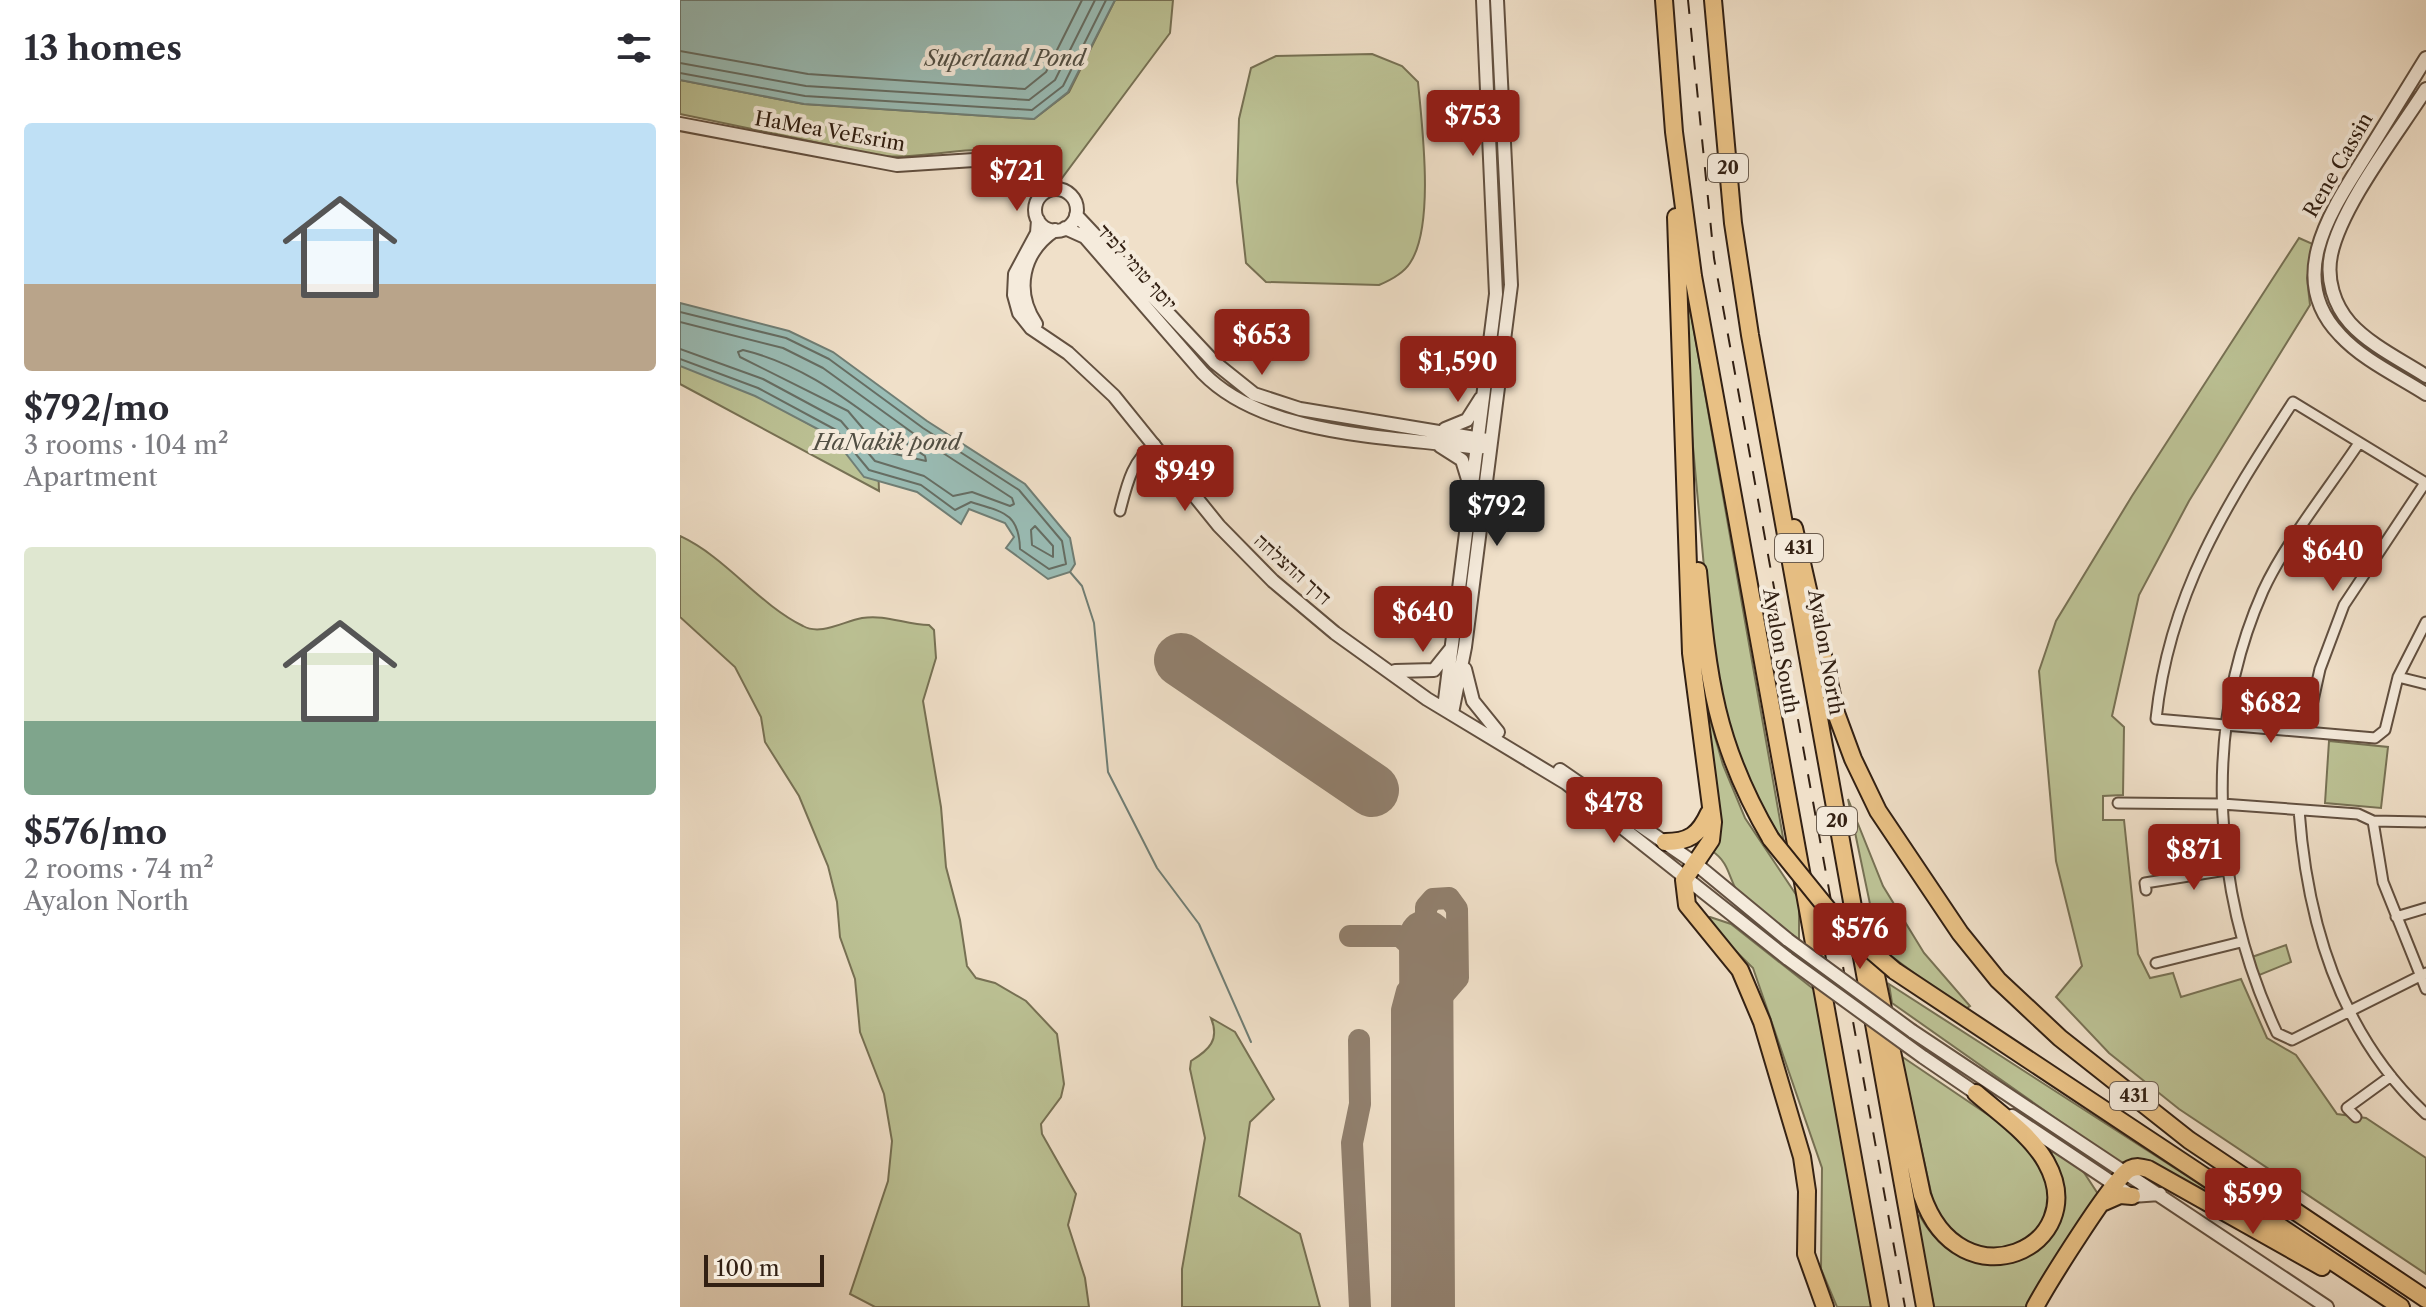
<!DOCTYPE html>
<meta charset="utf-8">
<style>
:root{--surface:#fff;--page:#f7f7f7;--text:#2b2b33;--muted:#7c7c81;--accent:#8f2418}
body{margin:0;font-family:"Libre Caslon Text","Frank Ruhl Libre",serif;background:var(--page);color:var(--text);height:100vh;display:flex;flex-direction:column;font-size:30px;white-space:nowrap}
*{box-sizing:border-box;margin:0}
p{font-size:26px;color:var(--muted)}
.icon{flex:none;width:44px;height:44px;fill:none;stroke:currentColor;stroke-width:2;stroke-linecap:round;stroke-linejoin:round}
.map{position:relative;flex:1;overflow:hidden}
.drawer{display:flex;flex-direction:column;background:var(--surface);width:680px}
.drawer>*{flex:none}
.scale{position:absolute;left:24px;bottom:20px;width:120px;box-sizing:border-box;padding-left:8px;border:4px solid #322013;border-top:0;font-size:22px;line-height:28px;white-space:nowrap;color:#322013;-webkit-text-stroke:6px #f5ebdc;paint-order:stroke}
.price{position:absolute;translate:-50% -68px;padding:0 18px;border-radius:8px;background:var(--accent);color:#fff;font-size:26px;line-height:52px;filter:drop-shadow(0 2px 4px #0008)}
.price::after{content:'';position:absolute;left:50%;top:48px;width:24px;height:18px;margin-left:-12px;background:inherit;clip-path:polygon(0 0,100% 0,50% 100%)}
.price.on{background:#222;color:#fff}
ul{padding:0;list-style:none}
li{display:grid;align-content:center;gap:16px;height:424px;padding:0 24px}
li span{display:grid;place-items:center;height:248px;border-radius:8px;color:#555}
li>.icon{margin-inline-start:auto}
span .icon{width:144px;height:144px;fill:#fffc;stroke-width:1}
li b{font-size:34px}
h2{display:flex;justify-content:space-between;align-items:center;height:96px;padding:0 24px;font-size:34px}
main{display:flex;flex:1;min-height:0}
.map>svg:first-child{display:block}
.green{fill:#bcc295;stroke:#777154;stroke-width:2}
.water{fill:#9abdb6;stroke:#707e75;stroke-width:2}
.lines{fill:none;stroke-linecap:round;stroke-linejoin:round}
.shore{stroke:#666e64;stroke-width:2}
.stream{stroke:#707e75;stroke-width:2}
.taxiway{stroke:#91806e;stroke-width:22}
.runway{stroke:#91806e;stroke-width:54}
.minor-casing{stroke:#625040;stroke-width:13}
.tertiary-casing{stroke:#625040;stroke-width:16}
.motorway-casing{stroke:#322013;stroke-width:20}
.minor{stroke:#f5ebdc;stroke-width:9}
.tertiary{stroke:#f5ebdc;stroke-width:12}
.motorway{stroke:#e8c084;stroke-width:16}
.rail{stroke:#322013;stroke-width:2;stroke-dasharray:14 14;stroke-linecap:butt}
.tertiary-bridge-casing{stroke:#625040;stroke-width:16;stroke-linecap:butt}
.motorway-bridge-casing{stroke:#322013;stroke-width:20;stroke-linecap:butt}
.tertiary-bridge{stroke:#f5ebdc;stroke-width:12}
.motorway-bridge{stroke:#e8c084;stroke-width:16}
.labels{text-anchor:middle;stroke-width:8;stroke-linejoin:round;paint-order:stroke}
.shield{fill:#f5ebdc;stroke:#6c5d4f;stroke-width:2}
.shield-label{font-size:18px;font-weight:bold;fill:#322013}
.street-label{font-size:20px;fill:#322013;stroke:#f5ebdc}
.water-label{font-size:22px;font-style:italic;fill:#514f44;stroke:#f5ebdc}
</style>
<main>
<section class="drawer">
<h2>13 homes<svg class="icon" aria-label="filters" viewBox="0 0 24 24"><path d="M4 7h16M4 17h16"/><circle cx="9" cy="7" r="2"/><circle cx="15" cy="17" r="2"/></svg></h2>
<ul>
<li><span style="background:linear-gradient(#bfe0f5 65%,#b9a48a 0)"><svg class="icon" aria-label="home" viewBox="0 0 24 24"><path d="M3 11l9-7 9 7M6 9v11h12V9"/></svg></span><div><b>$792/mo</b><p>3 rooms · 104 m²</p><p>Apartment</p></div></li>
<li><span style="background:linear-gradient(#dfe7d0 70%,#7fa58c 0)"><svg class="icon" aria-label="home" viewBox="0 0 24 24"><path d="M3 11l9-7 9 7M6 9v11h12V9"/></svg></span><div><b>$576/mo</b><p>2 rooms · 74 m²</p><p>Ayalon North</p></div></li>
</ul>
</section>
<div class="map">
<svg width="1746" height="1307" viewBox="0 0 1746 1307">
<rect width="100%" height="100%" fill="#f0e0c9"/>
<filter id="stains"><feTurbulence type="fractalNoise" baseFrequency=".0025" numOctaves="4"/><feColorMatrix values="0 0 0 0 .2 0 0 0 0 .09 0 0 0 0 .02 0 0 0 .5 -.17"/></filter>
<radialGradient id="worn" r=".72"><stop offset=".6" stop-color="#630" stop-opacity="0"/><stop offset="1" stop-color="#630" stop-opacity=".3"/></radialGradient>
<path class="green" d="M435,0H493L490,33L382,178C362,179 346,158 326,153C286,144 242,160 201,156L0,114V80L124,104L354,119L389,92Z
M692,54L722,66L738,82C742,126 755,226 730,263C723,274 711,280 699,285L586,282L566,263L557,182L559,119L571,68L596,56Z
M1619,238L1635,245L1627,278L1630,305L1509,501L1459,595L1432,716L1444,727L1443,795L1423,796V820H1444L1458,954L1470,978L1493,973L1501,997L1561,979L1587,1038L1616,1055L1657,1114L1686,1118L1746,1158V1274L1499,1109L1429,1053L1376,997L1402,966L1376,861L1359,671L1376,621L1452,496Z
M1001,257L1104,843L1072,792L1049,729L1030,633L1002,326Z
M0,353L198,462L199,491L0,384Z
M0,536C47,558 77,603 123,626C141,636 164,621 182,618C206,614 226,625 249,625L254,630L256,658L243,701L261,807L266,867L280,920L287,966L296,978L315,983L346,1001L377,1034L384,1084L381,1097L361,1124L362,1134L396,1194L388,1225L405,1278L409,1307H195L170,1294L208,1181L212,1141L204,1094L180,1032L175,979L160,937L157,902L148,866L119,796L85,742L81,717L55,667L0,617Z
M1027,709L1043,765L1065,818L1119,899V941C1100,927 1078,914 1062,898C1048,883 1052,864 1032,851L1021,713Z
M1649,741L1708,747L1701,808L1645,803Z
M1168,799L1203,886L1244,953L1290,1006L1284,1010L1199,947Z
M1030,917L1051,924L1136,991L1195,1307H1157L1141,1269L1142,1168L1073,968L1022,918Z
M1606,945L1611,962L1577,976L1572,957Z
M1209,984L1597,1234L1453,1160L1439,1163L1212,1003Z
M531,1018L555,1032L594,1099L570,1122L559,1196L620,1234L640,1307H502V1269L525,1138L510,1069L511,1061C529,1050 540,1040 531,1018Z
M1221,1056L1329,1129L1360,1163L1372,1201L1355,1238L1299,1256L1257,1220Z
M1375,1149L1401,1168L1420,1197L1348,1307H1254L1235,1214L1240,1216C1288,1307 1432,1242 1369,1156Z"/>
<path class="water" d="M0,0H435L388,92L354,119L124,104L0,80Z
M0,303L109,331L153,352L247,421L345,484L390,538L395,564L390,572L368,579L326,548L334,537L325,523L289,509L281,524L237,492L184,477L153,437L75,396L0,366Z"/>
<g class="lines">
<path class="shore" d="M0,51L128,74L345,89L366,72L402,0
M0,63L126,86L349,100L375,80L415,0
M0,73L125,96L352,110L383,86L426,0
M0,312L106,338L149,359L243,428L339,490L382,541L386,564L369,569L340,549C339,513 323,512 291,502L275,510L241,485L189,470L156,430L78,388L0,359
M0,322L103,348L143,368L237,436L332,498L334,504L330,506L292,492L273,496L244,476L195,461L161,421L83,379L0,349
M63,350C137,368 183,415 245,456L246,461L202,451L168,411L60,357L58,352Z
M355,526L373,546V557L352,545L351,530Z"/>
<path class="stream" d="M390,572L402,586L414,623L428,772L477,868L519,924L571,1042"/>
<path class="taxiway" d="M670,936H720L735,950V983L727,991L722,1010V1307
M746,937V907L753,899L769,898L777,909L778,978L746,1015
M679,1040L680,1104L672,1143L680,1307"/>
<path class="runway" d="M501,660L692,790
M746,937L748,1307"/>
<g class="minor-casing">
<path id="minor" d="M1679,443C1649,488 1605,543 1583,591C1521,731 1533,896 1597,1033L1612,1040L1746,973
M1746,483L1613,402C1546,505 1489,594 1476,719L1695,738L1705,730L1718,677L1746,622
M440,511C447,484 452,460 475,444
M1718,677L1746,684
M1626,732L1640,669L1664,605L1745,483
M1438,803L1542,804L1678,814L1693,821
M1619,810C1627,923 1661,1035 1746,1114
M1693,821L1703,882L1746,989
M1693,821L1744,822
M1466,890L1465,883L1546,870
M1716,917L1746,908
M1476,963L1561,942
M1676,1117L1667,1108L1711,1076"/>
</g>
<g class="tertiary-casing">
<path id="tertiary" d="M1746,58C1727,89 1707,121 1688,152C1654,207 1603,276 1660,335C1683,360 1718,376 1746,394
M1746,89C1718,133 1661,206 1651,255C1646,279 1654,305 1670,323C1690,345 1721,360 1746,376
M0,124L217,165L294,160L322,162L370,190
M355 210a21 21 0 1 1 42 0a21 21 0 1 1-42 0Z
M396,215L534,362L574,394L620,409L807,440
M358,220L357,233L335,274L334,295L339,313L351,328L388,353L434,396L539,526L593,581L655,633L747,699L886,783L1108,959
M385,228L405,237L523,373C586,438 713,436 799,448L806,446
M356,324C334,291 342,252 375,230
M765,429L787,420L801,398
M760,446L782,460L790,486
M785,669L793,701L818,732
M715,671L754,670L770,650
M764,708L816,294L803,0
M772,713L785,647L831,285L817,0
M880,770L1016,864L1108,940
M1232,1031L1647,1307
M1243,1057L1303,1098
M1332,1116L1452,1196L1480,1194"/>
</g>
<g class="motorway-casing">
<path id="motorway" d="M984,0L994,132L1013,276L1200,1307
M1033,0L1053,223L1070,335L1245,1307
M996,217L1011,653L1033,822L1031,840L1004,880L1007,905L1060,970L1082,1022L1122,1157L1127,1191L1126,1254L1145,1307
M1114,528L1156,713L1173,759L1198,811L1280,933L1318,980L1380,1038L1509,1140L1746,1299
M1018,571C1028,678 1035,744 1091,839
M985,842C1009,842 1019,835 1029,813
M1189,942L1242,1195C1280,1307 1414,1247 1366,1162C1350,1134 1320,1114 1296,1093
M1215,971L1721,1307
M1424,1202L1440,1195L1452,1196
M1355,1307C1367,1285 1433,1178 1450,1169C1456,1166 1461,1167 1468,1169L1642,1267"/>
</g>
<use href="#minor" class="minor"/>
<use href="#tertiary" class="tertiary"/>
<use href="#motorway" class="motorway"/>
<path class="rail" d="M1008,0L1034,258L1225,1307"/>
<g class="tertiary-bridge-casing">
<path id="tertiary-bridge" d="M1108,940L1232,1031
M1108,959L1243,1057"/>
</g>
<g class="motorway-bridge-casing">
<path id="motorway-bridge" d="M1091,839L1159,923L1215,971"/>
</g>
<use href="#tertiary-bridge" class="tertiary-bridge"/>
<use href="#motorway-bridge" class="motorway-bridge"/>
</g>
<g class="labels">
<g class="shield">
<rect x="1028" y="154" width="40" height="28" rx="6"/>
<rect x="1095" y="534" width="48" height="28" rx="6"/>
<rect x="1137" y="807" width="40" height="28" rx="6"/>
<rect x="1430" y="1082" width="48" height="28" rx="6"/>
</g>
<g class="shield-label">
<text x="1048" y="174">20</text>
<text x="1119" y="554">431</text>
<text x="1157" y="827">20</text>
<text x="1454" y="1102">431</text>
</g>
<g class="street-label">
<text transform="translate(150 131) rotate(10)" y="7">HaMea VeEsrim</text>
<text transform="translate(1658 165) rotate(-60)" y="7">Rene Cassin</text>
<text transform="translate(457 267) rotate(48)" y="7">יוסף טומי לפיד</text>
<text transform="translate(613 569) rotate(42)" y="7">דרך ההצלחה</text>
<text transform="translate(1101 651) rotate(80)" y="7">Ayalon South</text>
<text transform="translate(1146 652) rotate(80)" y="7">Ayalon North</text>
</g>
<g class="water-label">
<text x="325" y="66">Superland Pond</text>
<text x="207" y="450">HaNakik pond</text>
</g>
</g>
<rect width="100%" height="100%" filter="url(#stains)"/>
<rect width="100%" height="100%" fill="url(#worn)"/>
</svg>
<div class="scale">100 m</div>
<b class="price" style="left:793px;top:158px">$753</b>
<b class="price" style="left:337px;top:213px">$721</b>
<b class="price" style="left:582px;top:377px">$653</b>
<b class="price" style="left:778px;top:404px">$1,590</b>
<b class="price" style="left:505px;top:513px">$949</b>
<b class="price on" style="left:817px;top:548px">$792</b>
<b class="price" style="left:1653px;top:593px">$640</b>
<b class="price" style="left:743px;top:654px">$640</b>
<b class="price" style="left:1591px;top:745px">$682</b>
<b class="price" style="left:934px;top:845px">$478</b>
<b class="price" style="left:1514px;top:892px">$871</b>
<b class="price" style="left:1180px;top:971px">$576</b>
<b class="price" style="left:1573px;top:1236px">$599</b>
</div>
</main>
